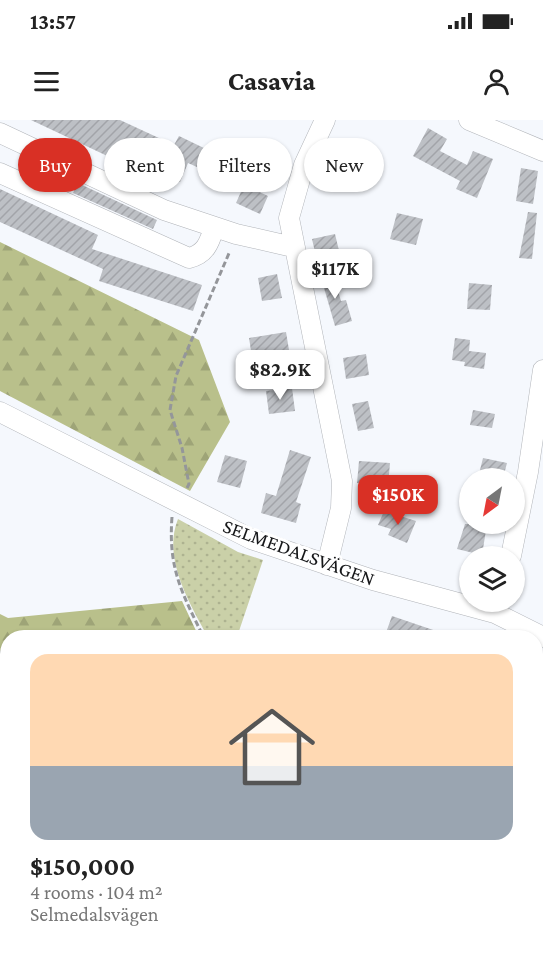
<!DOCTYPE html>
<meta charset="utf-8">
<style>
:root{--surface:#fff;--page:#f6f6f6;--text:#222;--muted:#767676;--line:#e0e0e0;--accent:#d93025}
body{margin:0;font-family:"Crimson Pro",serif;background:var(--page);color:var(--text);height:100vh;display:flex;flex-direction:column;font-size:22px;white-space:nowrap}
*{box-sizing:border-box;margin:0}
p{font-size:20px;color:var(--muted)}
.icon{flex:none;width:33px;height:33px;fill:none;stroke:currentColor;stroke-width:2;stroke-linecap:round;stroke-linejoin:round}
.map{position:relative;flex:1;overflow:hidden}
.drawer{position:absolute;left:0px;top:510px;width:543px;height:332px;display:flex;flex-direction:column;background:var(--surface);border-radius:24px 24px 0 0;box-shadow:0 2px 4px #0004}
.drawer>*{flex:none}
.guide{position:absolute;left:18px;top:18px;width:507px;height:54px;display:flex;gap:12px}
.needle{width:39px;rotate:212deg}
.fabs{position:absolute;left:459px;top:348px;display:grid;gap:12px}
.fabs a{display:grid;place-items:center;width:66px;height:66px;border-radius:50%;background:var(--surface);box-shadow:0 2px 4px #0004;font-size:30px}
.price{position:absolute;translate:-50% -51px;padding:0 14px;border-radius:12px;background:#fff;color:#222;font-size:20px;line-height:39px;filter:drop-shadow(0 2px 3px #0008)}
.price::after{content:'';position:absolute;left:50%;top:36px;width:18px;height:14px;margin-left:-9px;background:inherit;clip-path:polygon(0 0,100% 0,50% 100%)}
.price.current{background:var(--accent);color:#fff}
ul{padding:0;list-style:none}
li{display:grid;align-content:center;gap:12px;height:318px;padding:0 30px}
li+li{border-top:2px solid var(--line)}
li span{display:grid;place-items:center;height:186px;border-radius:18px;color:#555}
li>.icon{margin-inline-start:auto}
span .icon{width:108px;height:108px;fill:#fffc;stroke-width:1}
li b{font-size:26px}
.chip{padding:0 21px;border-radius:27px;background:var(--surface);box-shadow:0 2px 4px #0004;font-size:21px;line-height:54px}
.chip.current{background:var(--accent);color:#fff}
.status{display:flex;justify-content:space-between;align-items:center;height:42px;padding:0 30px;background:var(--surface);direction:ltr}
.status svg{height:16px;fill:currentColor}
header{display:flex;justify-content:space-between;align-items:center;height:78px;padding:0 30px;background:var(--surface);font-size:27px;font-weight:700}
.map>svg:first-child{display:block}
.grass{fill:url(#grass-dots)}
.forest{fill:url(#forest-firs)}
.building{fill:url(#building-hatch)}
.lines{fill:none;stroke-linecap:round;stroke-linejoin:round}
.minor-casing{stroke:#b1b4b9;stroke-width:21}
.path{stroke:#94969a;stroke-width:3;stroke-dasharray:6 3;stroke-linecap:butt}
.minor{stroke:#fff;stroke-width:20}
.labels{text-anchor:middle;stroke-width:6;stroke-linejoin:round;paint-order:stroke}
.street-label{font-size:20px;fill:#161719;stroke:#fff}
</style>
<div class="status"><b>13:57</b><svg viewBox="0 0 49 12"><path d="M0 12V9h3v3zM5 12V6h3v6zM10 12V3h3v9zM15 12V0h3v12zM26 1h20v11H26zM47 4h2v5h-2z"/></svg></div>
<header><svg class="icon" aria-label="menu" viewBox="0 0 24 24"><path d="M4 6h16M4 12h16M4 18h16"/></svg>Casavia<svg class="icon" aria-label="person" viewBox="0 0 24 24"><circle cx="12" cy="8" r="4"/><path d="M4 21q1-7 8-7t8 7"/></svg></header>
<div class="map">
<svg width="543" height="841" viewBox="0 0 543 841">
<defs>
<pattern id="grass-dots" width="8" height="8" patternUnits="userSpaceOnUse" patternTransform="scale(1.5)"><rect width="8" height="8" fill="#cad0a8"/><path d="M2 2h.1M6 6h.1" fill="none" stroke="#adb290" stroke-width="1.8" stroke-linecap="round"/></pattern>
<pattern id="forest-firs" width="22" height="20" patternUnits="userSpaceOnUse" patternTransform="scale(1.5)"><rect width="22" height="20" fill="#b9c08b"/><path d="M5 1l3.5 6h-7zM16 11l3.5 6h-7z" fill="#9ea477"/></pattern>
<pattern id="building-hatch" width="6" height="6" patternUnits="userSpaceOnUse" patternTransform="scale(1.5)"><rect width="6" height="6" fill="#bdc0c5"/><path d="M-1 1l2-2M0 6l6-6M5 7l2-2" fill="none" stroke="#a2a4a9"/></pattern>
</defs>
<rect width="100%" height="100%" fill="#f5f8fd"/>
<path class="grass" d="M178,399L238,432L263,440L237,517H208C190,484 162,438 178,399Z"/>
<path class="forest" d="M0,122L199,220L230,302L190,371L0,271Z
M182,481L199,517L8,518L7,608L0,607V494L8,498Z
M536,652L543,654V720L536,718Z"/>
<path class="building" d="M31,0H120L174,25L179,16L206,29L197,47L188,43L180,62L140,44L137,50Z
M428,8L447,19L440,31L467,45L473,31L493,39L477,78L456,69L460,61L413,36Z
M341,42L353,46L346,66L334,63Z
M521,48L538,51L533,84L516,81Z
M78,63L157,100L153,109L73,73Z
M244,65L268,76L260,94L236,83Z
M0,69L98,115L92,129L202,165L193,191L99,161L103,149L0,102Z
M528,92L537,93L532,139L519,138Z
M397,93L423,99L416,125L390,119Z
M335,114L341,139L318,145L312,119Z
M332,151L341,181L346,180L352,201L335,206L320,154Z
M277,154L282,178L262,181L258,158Z
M469,163L492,165L490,190L467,189Z
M286,212L289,230L252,237L249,218Z
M455,218L470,220L469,231L486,233L484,249L464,246L465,242L452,240Z
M366,234L369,255L346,259L343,238Z
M292,268L295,291L269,294L266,271Z
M368,281L374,308L358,311L352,284Z
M473,290L495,294L492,308L470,305Z
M290,330L311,337L296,382L301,384L296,403L261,393L266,373L276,376Z
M225,335L247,341L240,368L217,362Z
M483,338L507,343L503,358H478Z
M359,341L390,343L388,366L357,363Z
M384,391L416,401L407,423L388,415L391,409L378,405Z
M465,404H487L482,435L457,429Z
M392,496L448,515L447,518H384Z"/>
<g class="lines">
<g class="minor-casing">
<path id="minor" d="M325,0L304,45L289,98L342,361L341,388L327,445
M469,0L543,31
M0,13L164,90L236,114L293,127
M0,53L189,138C205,134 209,124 214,108
M0,292L251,419L373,460L495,493L543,517
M511,436L528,352L543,250
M0,782H8
M536,784H543
M291,841L293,834
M405,841L409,834
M462,841L465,834"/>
</g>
<path class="path" d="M187,368L189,364L182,328L170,290L176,256L230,131
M172,397C168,449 182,473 204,518
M0,532L8,533
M536,642L543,644
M0,689L8,687"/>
<use href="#minor" class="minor"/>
</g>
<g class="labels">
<g class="street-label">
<text transform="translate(299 432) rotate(20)" y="7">SELMEDALSVÄGEN</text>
</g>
</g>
</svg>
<div class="fabs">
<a><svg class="needle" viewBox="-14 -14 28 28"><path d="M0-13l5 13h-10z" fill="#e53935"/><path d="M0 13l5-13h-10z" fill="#767676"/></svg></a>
<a><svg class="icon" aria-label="layers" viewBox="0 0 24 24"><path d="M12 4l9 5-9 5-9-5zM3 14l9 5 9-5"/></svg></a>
</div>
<b class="price" style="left:335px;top:180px">$117K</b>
<b class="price" style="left:280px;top:281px">$82.9K</b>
<b class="price current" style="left:398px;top:406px">$150K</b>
<div class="guide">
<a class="chip current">Buy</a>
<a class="chip">Rent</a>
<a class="chip">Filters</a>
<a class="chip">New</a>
</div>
<section class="drawer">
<ul>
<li><span style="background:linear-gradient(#ffd9b3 60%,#9aa5b1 0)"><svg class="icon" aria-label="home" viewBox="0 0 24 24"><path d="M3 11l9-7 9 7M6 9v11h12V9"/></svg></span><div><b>$150,000</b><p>4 rooms · 104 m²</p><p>Selmedalsvägen</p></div></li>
</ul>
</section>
</div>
